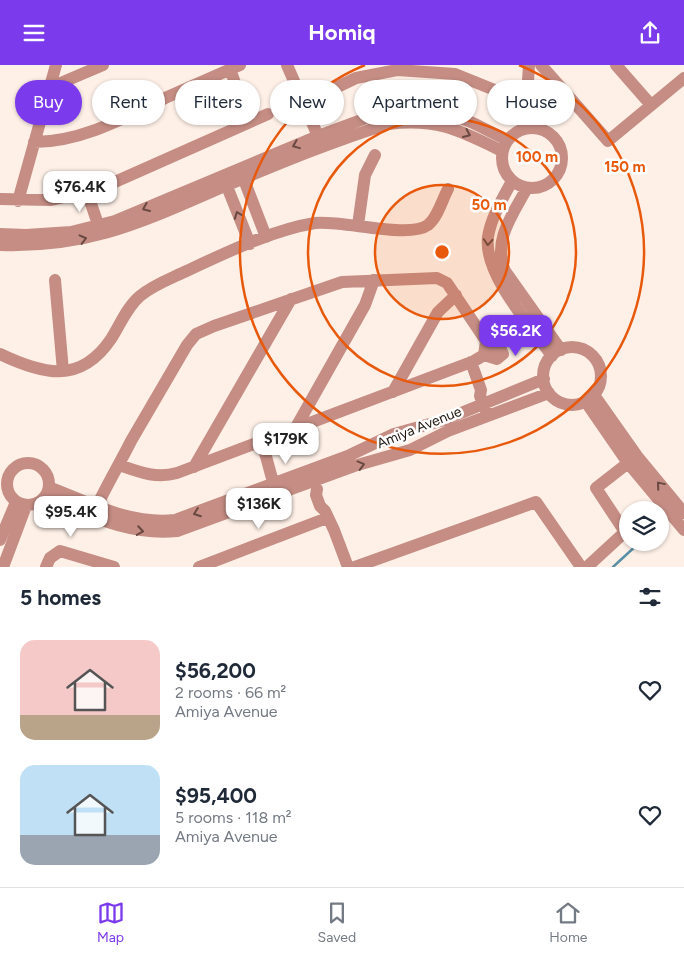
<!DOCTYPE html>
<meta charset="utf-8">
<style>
:root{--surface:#fff;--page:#f2f2f3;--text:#1f2937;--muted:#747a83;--line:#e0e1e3;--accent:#7c3aed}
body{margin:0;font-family:Figtree,sans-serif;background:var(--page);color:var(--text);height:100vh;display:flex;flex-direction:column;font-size:19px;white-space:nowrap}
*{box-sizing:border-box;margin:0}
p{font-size:16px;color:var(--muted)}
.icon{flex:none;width:28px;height:28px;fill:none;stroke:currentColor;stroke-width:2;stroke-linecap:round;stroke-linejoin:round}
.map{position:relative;height:502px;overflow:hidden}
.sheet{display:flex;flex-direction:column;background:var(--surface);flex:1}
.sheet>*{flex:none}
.banner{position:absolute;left:15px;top:15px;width:655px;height:45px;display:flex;gap:10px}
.buttons{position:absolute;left:619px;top:436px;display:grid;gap:10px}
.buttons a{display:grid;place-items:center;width:50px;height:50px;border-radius:50%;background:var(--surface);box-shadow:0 1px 4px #0004;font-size:25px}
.price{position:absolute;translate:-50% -42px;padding:0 11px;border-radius:10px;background:#fff;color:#222;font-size:16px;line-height:32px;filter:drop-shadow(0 1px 2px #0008)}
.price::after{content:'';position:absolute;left:50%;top:30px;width:15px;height:11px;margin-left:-8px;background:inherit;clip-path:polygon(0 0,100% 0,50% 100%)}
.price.on{background:var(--accent);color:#fff}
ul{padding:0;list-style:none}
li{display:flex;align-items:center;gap:15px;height:125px;padding:0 20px}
li span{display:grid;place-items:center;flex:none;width:140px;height:100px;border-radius:15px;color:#555}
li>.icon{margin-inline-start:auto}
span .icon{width:60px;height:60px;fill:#fffc;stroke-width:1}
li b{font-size:21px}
h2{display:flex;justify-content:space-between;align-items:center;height:60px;padding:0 20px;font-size:21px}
.chip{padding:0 18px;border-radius:22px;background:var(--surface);box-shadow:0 1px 4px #0004;font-size:18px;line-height:45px}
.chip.on{background:var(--accent);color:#fff}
header{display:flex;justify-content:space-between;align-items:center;height:65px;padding:0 20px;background:var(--accent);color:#fff;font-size:22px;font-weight:700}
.tab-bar{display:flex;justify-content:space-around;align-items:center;height:70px;border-top:1px solid var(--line);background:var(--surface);font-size:14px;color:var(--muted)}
.tab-bar a{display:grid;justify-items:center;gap:2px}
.tab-bar .on{color:var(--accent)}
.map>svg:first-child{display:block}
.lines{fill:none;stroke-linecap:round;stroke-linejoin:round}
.stream{stroke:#588fa6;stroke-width:2.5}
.minor{stroke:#c58d84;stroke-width:12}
.oneway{stroke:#694941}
.ring{fill:none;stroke:#e8590c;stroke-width:2.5}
.labels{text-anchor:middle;stroke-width:5;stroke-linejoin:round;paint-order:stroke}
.street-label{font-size:14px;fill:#1d120a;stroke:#fff}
.centre{fill:#e8590c;stroke:#fff;stroke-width:2.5}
.ring-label{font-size:15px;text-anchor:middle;font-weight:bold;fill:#e8590c;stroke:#fff;stroke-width:5;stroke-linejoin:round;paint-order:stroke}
</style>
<header><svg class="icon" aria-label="menu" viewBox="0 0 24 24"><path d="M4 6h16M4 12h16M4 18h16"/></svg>Homiq<svg class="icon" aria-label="share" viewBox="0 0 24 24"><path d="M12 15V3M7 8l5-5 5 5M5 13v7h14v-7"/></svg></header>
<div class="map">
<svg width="684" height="502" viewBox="0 0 684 502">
<rect width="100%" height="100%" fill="#fef0e7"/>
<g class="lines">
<path class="stream" d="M660,459L667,453
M613,502L639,478"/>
<path class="minor" d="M287,0L321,78
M541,0L608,76L684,13
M616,0L651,40
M230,4L249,57
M49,23L103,0
M304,38L356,13L397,5L455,9L502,28
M502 93a30 30 0 1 1 60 0a30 30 0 1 1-60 0Z
M525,63L529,0
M34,77C81,77 124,53 165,33C190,22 215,11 240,0
M241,107L266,172
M224,114L250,179
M512,116C503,133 491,152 488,172C483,209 531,261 552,291
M527,123C513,149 492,176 505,206L561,285
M87,127L101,168
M0,134L51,135L99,124L268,49
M18,136L56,0
M358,160L365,110L375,90
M0,169L26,170L71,167L115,156L318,71L385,46L402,44L444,47L473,58L507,75
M0,180C91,183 144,156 225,121C278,99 333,76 388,59C437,53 459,65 502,86
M55,215L63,306
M543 311a29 29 0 1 1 58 0a29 29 0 1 1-58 0Z
M0,289C42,309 80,320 111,274C120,260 127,242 140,231C152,221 167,215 180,209C221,190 271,165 315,158C342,155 409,174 428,160C438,152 442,135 448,124
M484,290L497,294L503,289L500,282L487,280
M471,297L481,325L480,331L486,346
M393,327L438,247L456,230
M594,330L637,391L684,448
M586,337L628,398L684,465
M295,364L365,240L374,215
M261,376C268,394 270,411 277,428
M7 419a21 21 0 1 1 42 0a21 21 0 1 1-42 0Z
M194,402L291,234
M49,422C90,438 130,460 175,455L350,390L394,369L444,355L544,314
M317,424L316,430L320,441L325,446L334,465L348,502
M45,432C89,450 129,471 177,466L354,401L410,385L448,366L549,328
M97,441C108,418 120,398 131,376L187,280L196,269L214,261L342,217L437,213L447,218L486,276L484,290L474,296L177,408C156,414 139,407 119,400
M0,475L16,437
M3,502L26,441
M46,502L50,493L60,486L114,502
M199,502L327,453
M355,502L536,437L581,502
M587,502L625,467L596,423L637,391"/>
</g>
<defs><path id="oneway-chevron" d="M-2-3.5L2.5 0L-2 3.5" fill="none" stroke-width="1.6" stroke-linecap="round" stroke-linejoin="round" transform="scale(1.25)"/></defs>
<g class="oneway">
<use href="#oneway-chevron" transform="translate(467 69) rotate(24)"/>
<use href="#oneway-chevron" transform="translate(296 80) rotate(158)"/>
<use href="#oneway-chevron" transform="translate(146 143) rotate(157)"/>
<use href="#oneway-chevron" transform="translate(238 150) rotate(-111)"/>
<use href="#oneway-chevron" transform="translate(83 174) rotate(-14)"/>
<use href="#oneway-chevron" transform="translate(488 177) rotate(94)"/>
<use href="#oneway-chevron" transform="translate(361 400) rotate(-15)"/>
<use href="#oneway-chevron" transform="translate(660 420) rotate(-130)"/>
<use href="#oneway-chevron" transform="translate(197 448) rotate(160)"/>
<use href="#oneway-chevron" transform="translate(140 466) rotate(9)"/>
</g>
<circle cx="442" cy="187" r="67" fill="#e8590c" fill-opacity=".12"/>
<g class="ring">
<circle cx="442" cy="187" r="67"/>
<circle cx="442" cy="187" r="134"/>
<path d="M519 0A202 202 0 1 1 365 0"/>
</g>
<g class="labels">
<g class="street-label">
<text transform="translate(419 362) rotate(-22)" y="5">Amiya Avenue</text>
</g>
</g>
<circle cx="442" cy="187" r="8" class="centre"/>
<g class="ring-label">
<text x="537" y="97">100 m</text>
<text x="625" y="107">150 m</text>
<text x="489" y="145">50 m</text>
</g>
</svg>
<div class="buttons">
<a><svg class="icon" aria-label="layers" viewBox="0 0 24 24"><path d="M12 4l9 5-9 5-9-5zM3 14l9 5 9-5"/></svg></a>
</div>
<b class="price" style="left:80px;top:148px">$76.4K</b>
<b class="price on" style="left:516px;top:292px">$56.2K</b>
<b class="price" style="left:286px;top:400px">$179K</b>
<b class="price" style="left:259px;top:465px">$136K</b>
<b class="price" style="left:71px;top:473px">$95.4K</b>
<div class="banner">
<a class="chip on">Buy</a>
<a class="chip">Rent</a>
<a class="chip">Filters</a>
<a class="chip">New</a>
<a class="chip">Apartment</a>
<a class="chip">House</a>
</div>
</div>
<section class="sheet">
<h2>5 homes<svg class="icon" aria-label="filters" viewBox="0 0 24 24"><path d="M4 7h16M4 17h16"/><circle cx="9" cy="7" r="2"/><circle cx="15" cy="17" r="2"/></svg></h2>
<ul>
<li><span style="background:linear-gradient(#f6c9c9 75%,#b9a48a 0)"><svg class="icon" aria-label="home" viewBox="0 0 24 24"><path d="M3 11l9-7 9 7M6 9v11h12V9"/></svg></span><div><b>$56,200</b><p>2 rooms · 66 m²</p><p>Amiya Avenue</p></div><svg class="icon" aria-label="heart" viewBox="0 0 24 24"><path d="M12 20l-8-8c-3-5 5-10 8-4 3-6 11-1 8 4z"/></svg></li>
<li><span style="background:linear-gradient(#bfe0f5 70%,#9aa5b1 0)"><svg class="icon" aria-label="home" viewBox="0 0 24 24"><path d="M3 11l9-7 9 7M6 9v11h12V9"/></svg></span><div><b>$95,400</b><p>5 rooms · 118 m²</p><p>Amiya Avenue</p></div><svg class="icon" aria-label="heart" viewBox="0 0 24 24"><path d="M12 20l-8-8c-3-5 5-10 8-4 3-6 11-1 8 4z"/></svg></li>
</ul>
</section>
<nav class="tab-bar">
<a class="on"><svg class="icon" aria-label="map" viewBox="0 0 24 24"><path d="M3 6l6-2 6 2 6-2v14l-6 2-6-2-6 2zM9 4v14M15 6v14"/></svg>Map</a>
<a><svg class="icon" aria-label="saved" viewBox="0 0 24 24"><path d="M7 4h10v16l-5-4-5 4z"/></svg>Saved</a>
<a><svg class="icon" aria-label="home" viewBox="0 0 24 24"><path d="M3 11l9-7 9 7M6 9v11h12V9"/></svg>Home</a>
</nav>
